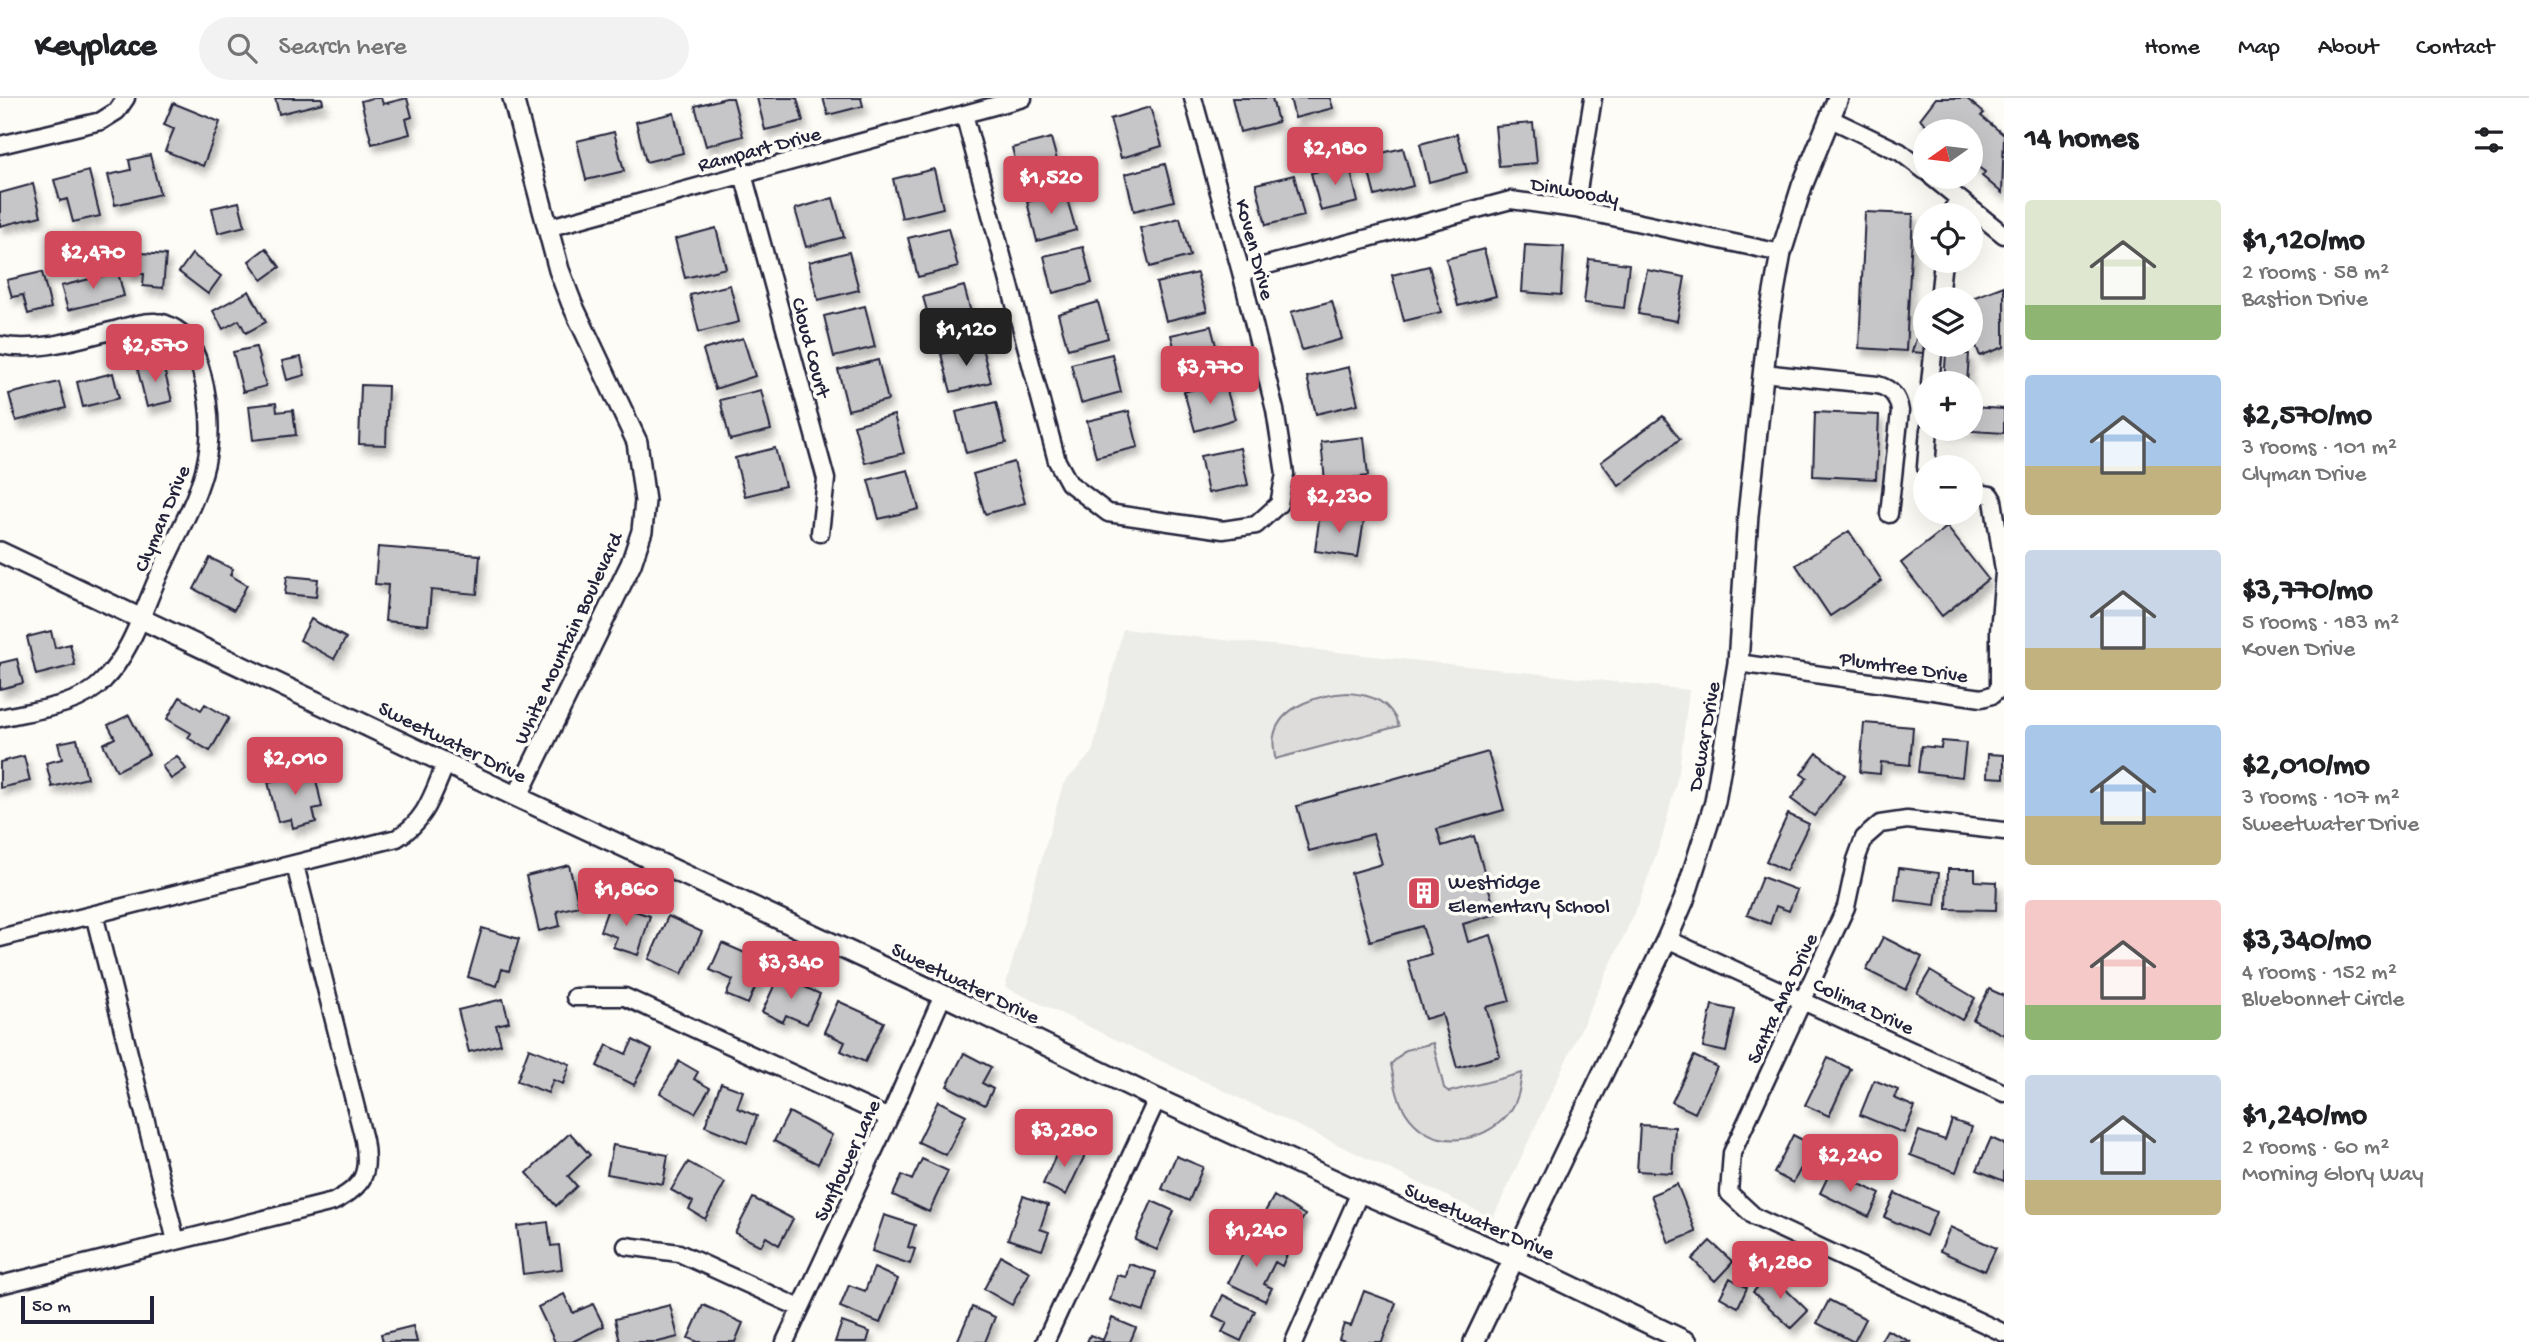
<!DOCTYPE html>
<meta charset="utf-8">
<style>
:root{--surface:#fff;--page:#f2f2f2;--text:#202124;--muted:#757577;--line:#e0e0e0;--accent:#d1495b}
body{margin:0;font-family:"Gochi Hand",sans-serif;background:var(--page);color:var(--text);height:100vh;display:flex;flex-direction:column;font-size:26px;white-space:nowrap}
*{box-sizing:border-box;margin:0}
p{font-size:23px;color:var(--muted)}
.icon{flex:none;width:38px;height:38px;fill:none;stroke:currentColor;stroke-width:2;stroke-linecap:round;stroke-linejoin:round}
.map{position:relative;flex:1;overflow:hidden}
.side{display:flex;flex-direction:column;background:var(--surface);width:525px}
.side>*{flex:none}
.needle{width:46px;rotate:256deg}
.buttons{position:absolute;left:1913px;top:21px;display:grid;gap:14px}
.buttons a{display:grid;place-items:center;width:70px;height:70px;border-radius:50%;background:var(--surface);box-shadow:0 7px 28px #0002;font-size:35px}
.scale{position:absolute;left:21px;bottom:18px;width:133px;box-sizing:border-box;padding-left:7px;border:4px solid #22223b;border-top:0;font-size:19px;line-height:24px;white-space:nowrap;color:#22223b;-webkit-text-stroke:5px #fdfcf7;paint-order:stroke}
.price{position:absolute;translate:-50% -60px;padding:0 16px;border-radius:7px;background:var(--accent);color:#fff;font-size:23px;line-height:46px;filter:drop-shadow(0 2px 4px #0008)}
.price::after{content:'';position:absolute;left:50%;top:42px;width:21px;height:16px;margin-left:-10px;background:inherit;clip-path:polygon(0 0,100% 0,50% 100%)}
.price.selected{background:#222;color:#fff}
ul{padding:0;list-style:none}
li{display:flex;align-items:center;gap:21px;height:175px;padding:0 21px}
li span{display:grid;place-items:center;flex:none;width:196px;height:140px;border-radius:7px;color:#555}
li>.icon{margin-inline-start:auto}
span .icon{width:84px;height:84px;fill:#fffc;stroke-width:1}
li b{font-size:30px}
h2{display:flex;justify-content:space-between;align-items:center;height:84px;padding:0 21px;font-size:30px}
header{display:flex;align-items:center;gap:42px;box-sizing:border-box;height:98px;padding:0 35px;background:var(--surface);border-bottom:2px solid var(--line)}
header strong{font-size:33px}
nav{display:flex;gap:38px;margin-inline-start:auto;font-size:24px}
.search{width:490px;height:63px;background:var(--page);display:flex;align-items:center;gap:18px;box-sizing:border-box;padding:0 24px;border-radius:38px;color:var(--muted);font-size:26px}
main{display:flex;flex:1;min-height:0}
.map>svg:first-child{display:block}
.built{fill:#ecece9}
.green{fill:#dddcdb;stroke:#807f8b;stroke-width:2}
.building{fill:#c6c6c8;stroke:#22223b;stroke-width:2;filter:url(#shadow)}
.lines{fill:none;stroke-linecap:round;stroke-linejoin:round}
.minor-casing{stroke:#22223b;stroke-width:21}
.tertiary-casing{stroke:#22223b;stroke-width:24}
.minor{stroke:#fdfcf7;stroke-width:16}
.tertiary{stroke:#fdfcf7;stroke-width:19}
.labels{text-anchor:middle;stroke-width:7;stroke-linejoin:round;paint-order:stroke}
.street-label{font-size:21px;fill:#22223b;stroke:#fdfcf7}
.poi-label{font-size:21px;fill:#22223b;stroke:#fdfcf7;text-anchor:start}
</style>
<header>
<strong>Keyplace</strong>
<div class="search"><svg class="icon" aria-label="search" viewBox="0 0 24 24"><circle cx="10" cy="10" r="6"/><path d="M15 15l6 6"/></svg>Search here</div>
<nav><a>Home</a><a>Map</a><a>About</a><a>Contact</a></nav>
</header>
<main>
<div class="map">
<svg width="2004" height="1244" viewBox="0 0 2004 1244">
<defs>
<filter id="shadow"><feDropShadow dx="4" dy="7" stdDeviation="3.5" flood-color="#0004"/></filter>
</defs>
<rect width="100%" height="100%" fill="#fdfcf7"/>
<filter id="ink" filterUnits="userSpaceOnUse"><feTurbulence type="fractalNoise" baseFrequency=".0143" numOctaves="2"/><feDisplacementMap in="SourceGraphic" scale="14" xChannelSelector="R" yChannelSelector="G"/><feConvolveMatrix kernelMatrix="1 2 1 2 8 2 1 2 1" color-interpolation-filters="sRGB"/></filter>
<g filter="url(#ink)">
<path class="built" d="M1123,531L1689,592L1679,673L1663,737L1639,805L1493,1120L1005,889L1063,686L1092,655Z"/>
<path class="green" d="M1348,595C1372,597 1390,603 1399,628L1275,661C1275,654 1272,645 1274,638C1280,607 1322,596 1348,595Z
M1433,945L1444,990L1449,994L1522,975C1520,988 1519,1001 1511,1012C1491,1041 1443,1054 1415,1026C1398,1010 1395,988 1391,966L1406,952Z"/>
<path class="building" d="M275,0H322L323,5L279,16Z
M372,0H381L383,6L407,0L412,19L406,21L410,36L372,46L361,3Z
M726,0H733L743,38L706,48L695,8Z
M757,0H797L803,23L765,32Z
M823,0H861L863,8L828,17Z
M1232,0H1272L1278,24L1240,34Z
M1290,0H1330L1333,10L1295,20Z
M1936,0H1966L1984,15L1981,18L2004,37L2002,95L1982,78L1985,74L1970,63V33H1933L1920,21Z
M173,5L220,24L203,68L165,53L174,31L164,27Z
M1150,9L1162,48L1121,60L1110,21Z
M674,15L683,55L646,64L636,24Z
M1533,25L1537,65L1499,68L1495,28Z
M614,34L624,73L586,82L577,43Z
M1457,36L1467,74L1429,84L1420,46Z
M1051,40L1061,77L1022,87L1012,50Z
M1403,50L1413,88L1375,98L1365,59Z
M150,57L160,96L115,107L108,77L131,72L129,62Z
M1165,66L1174,103L1134,113L1125,76Z
M1349,66L1358,104L1321,113L1311,75Z
M934,71L943,110L902,120L893,81Z
M89,73L100,118L73,124L67,101L60,103L54,82Z
M1294,77L1304,118L1266,127L1256,86Z
M33,86L41,118L0,128V95Z
M1065,94L1076,132L1037,143L1027,104Z
M833,100L844,139L806,149L795,111Z
M239,104L245,128L218,135L212,110Z
M1865,114L1913,116L1906,253L1859,250Z
M1180,120L1190,158L1150,169L1140,130Z
M716,130L726,170L685,180L675,141Z
M948,130L958,169L918,179L908,140Z
M106,138L111,158L76,166L71,146Z
M1525,147L1564,149L1561,197L1522,194Z
M1083,149L1092,185L1053,195L1044,158Z
M266,150L280,169L262,182L249,163Z
M1484,151L1496,198L1458,208L1446,161Z
M129,154L166,157L163,190L143,188L144,176L127,175Z
M849,154L859,192L818,202L809,164Z
M192,156L221,178L208,196L179,174Z
M1589,161L1629,166L1624,210L1584,205Z
M1429,168L1441,214L1404,223L1392,177Z
M1647,172L1685,179L1677,223L1638,216Z
M42,174L51,210L28,216L23,197L12,199L7,182Z
M118,174L124,198L68,212L61,188Z
M1197,175L1207,213L1166,223L1156,185Z
M730,187L739,224L699,234L690,197Z
M964,188L974,226L934,237L923,199Z
M2004,188V249L1980,258L1971,235L1978,232L1970,213L1976,209L1972,200Z
M249,193L266,224L246,235L239,222L223,231L213,213Z
M1332,203L1342,241L1302,252L1291,214Z
M1098,204L1108,240L1068,251L1058,216Z
M865,208L875,249L834,259L824,218Z
M1211,228L1221,267L1181,277L1171,237Z
M1918,234H1925L1923,255L1912,254Z
M743,240L755,278L715,291L703,252Z
M981,246L991,284L951,294L941,256Z
M256,249L266,288L243,294L233,254Z
M1946,255L1969,256L1967,285H1944Z
M1112,256L1121,294L1081,305L1071,266Z
M301,259L305,277L287,282L282,263Z
M878,262L888,302L848,312L838,272Z
M162,263L172,303L147,309L137,269Z
M1349,269L1358,306L1316,316L1307,279Z
M113,275L119,300L83,309L77,284Z
M1224,282L1235,321L1195,333L1184,294Z
M59,284L66,310L16,323L9,296Z
M361,287L388,288L386,347L359,346Z
M761,292L771,332L730,342L720,302Z
M996,304L1006,345L966,355L956,314Z
M276,305L277,314L293,312L296,337L253,342L249,308Z
M1970,309L2004,311V335L1941,331H1970Z
M1129,313L1138,349L1096,359L1087,323Z
M1815,314L1879,317L1876,381L1813,378Z
M894,317L904,355L865,365L854,327Z
M1663,318L1680,341L1619,388L1601,364Z
M1364,339L1368,378L1325,383L1321,344Z
M775,350L785,388L745,398L735,360Z
M1240,350L1248,387L1208,395L1200,358Z
M1014,364L1025,405L985,416L973,376Z
M908,372L919,411L879,421L868,382Z
M1320,415L1364,422L1358,459L1315,453Z
M1947,429L1988,481L1942,518L1901,465Z
M1849,433L1882,483L1830,518L1796,467Z
M378,449L480,457L477,496L431,492L428,527L385,523L388,487L375,486Z
M210,460L233,471L230,477L247,487L234,512L194,491Z
M287,478L318,481L316,499L285,496Z
M311,521L346,540L334,561L300,542Z
M51,533L55,550L70,546L75,567L36,577L27,539Z
M17,561L23,585L0,591V565Z
M180,599L201,612L205,606L229,620L210,653L188,640L191,635L167,621Z
M129,617L149,656L117,673L103,646L115,640L108,627Z
M1864,625L1913,629L1910,667L1881,664L1880,676L1860,674Z
M77,641L87,680L52,689L46,665L62,661L58,645Z
M1942,643L1966,645L1962,679L1918,674L1921,648L1941,650Z
M1488,654L1504,712L1437,731L1442,748L1474,738L1496,816L1463,826L1468,844L1491,837L1510,903L1486,909L1500,958L1457,970L1442,916L1425,921L1408,863L1431,856L1422,828L1370,843L1351,775L1382,766L1373,736L1309,753L1297,708Z
M1817,655L1845,677L1814,718L1791,701L1807,680L1801,676Z
M1988,656L2004,657V680L1987,679Z
M24,658L30,683L0,690V664Z
M177,658L186,671L171,681L162,668Z
M302,668L305,680L315,677L322,709L313,711L316,724L293,730L291,721L278,724L268,684L280,681L279,674Z
M1788,716L1809,726L1786,773L1766,763Z
M569,767L579,808L557,813L560,828L539,833L526,778Z
M1899,770L1939,775L1935,807L1895,802Z
M1948,771H1975V783L1997,784L1996,812L1947,811Z
M1762,779L1797,792L1789,813L1776,808L1770,826L1747,817Z
M610,805L650,818L638,857L613,849L617,839L600,833Z
M668,818L702,834L682,876L649,861Z
M482,830L519,841L509,873L502,871L497,888L468,879Z
M1883,839L1922,859L1906,892L1866,872Z
M722,845L766,864L748,906L726,897L733,882L710,872Z
M1930,873L1975,900L1962,922L1917,895Z
M779,877L820,896L807,926L786,917L783,924L762,914Z
M1989,891L2004,898V937L1973,922Z
M503,901L509,924L496,927L501,946L469,954L458,912Z
M838,903L884,924L865,964L841,953L845,944L824,934Z
M1712,907L1735,912L1726,954L1703,949Z
M633,942L652,952L634,987L597,968L607,947L626,956Z
M529,950L570,966L563,986L553,982L548,995L517,983Z
M964,955L991,969L982,985L993,991L985,1007L947,988Z
M1694,958L1717,969L1695,1015L1672,1004Z
M1828,960L1851,971L1829,1018L1805,1007Z
M679,963L698,974L694,981L710,990L695,1015L660,995Z
M1874,982L1898,992L1894,1000L1915,1009L1904,1035L1860,1017Z
M721,985L743,993L737,1010L757,1018L747,1045L705,1028Z
M938,1003L966,1017L946,1057L918,1044Z
M789,1014L832,1037L818,1066L774,1043Z
M1952,1022L1972,1029L1956,1074L1910,1057L1919,1033L1945,1042Z
M1640,1027L1675,1029L1672,1075L1637,1073Z
M570,1035L590,1057L568,1078L577,1088L556,1108L527,1075Z
M1793,1037L1826,1054L1815,1077L1801,1070L1793,1085L1774,1075Z
M1991,1040L2004,1046V1083L1977,1072Z
M1061,1046L1085,1057L1066,1097L1043,1086Z
M613,1047L668,1057L663,1086L607,1076Z
M1176,1058L1203,1069L1189,1103L1162,1091Z
M922,1061L948,1073L929,1114L893,1097L902,1077L912,1082Z
M688,1064L725,1085L705,1121L689,1111L693,1104L671,1092Z
M1831,1072L1880,1096L1869,1119L1820,1095Z
M1677,1086L1696,1134L1669,1145L1651,1097Z
M1895,1095L1936,1114L1926,1138L1884,1119Z
M1023,1098L1048,1107L1040,1131L1049,1134L1042,1152L1008,1141Z
M1274,1098L1305,1117L1287,1146L1257,1128Z
M753,1100L793,1121L779,1147L766,1139L761,1148L735,1135Z
M1152,1103L1174,1113L1157,1152L1135,1142Z
M884,1117L915,1127L908,1149L915,1151L910,1166L872,1153Z
M548,1124L551,1148L559,1147L562,1171L523,1176L517,1128Z
M1950,1129L1996,1150L1985,1173L1940,1153Z
M1251,1139L1287,1157L1282,1168L1275,1164L1264,1186L1272,1190L1265,1203L1228,1185Z
M1710,1143L1733,1164L1715,1183L1692,1161Z
M1001,1158L1030,1174L1012,1207L984,1191Z
M1129,1166L1156,1174L1144,1213L1110,1202L1117,1177L1126,1179Z
M874,1170L898,1181L880,1225L840,1209L849,1187L865,1193Z
M1770,1176L1808,1213L1791,1230L1753,1194Z
M1730,1180L1747,1190L1738,1209L1720,1199Z
M1364,1193L1396,1205L1382,1244H1348L1339,1241L1344,1226L1351,1228Z
M564,1196L573,1215L593,1206L604,1228L572,1244H555L538,1209Z
M1223,1197L1255,1213L1241,1243L1222,1234L1227,1225L1213,1218Z
M1829,1202L1866,1221L1854,1244L1817,1225Z
M670,1207L678,1239L658,1244H620L615,1221Z
M703,1207L743,1225L735,1244H698L688,1240Z
M972,1209L995,1219L985,1244H957Z
M1112,1220L1136,1230L1130,1244H1087L1090,1237L1103,1242Z
M842,1224L870,1234L867,1244H835Z
M413,1228L417,1244H383L381,1236Z
M1887,1232L1911,1244H1880Z"/>
<g class="lines">
<g class="minor-casing">
<path id="minor" d="M964,16L1057,363L1069,385L1108,415L1223,432L1256,427L1279,406L1285,376L1275,312L1241,174L1193,0
M1829,20L1900,54L1925,73
M0,47L101,23L117,13L126,0
M743,76L826,381L820,435
M1932,79L2004,137
M1575,111L1593,0
M1949,117L1959,101
M547,130L1023,0
M1241,174L1511,102L1575,111L1781,155
M1939,201L1943,163
M0,247C36,255 79,241 115,232C127,228 143,223 156,224C162,224 171,228 176,231C191,240 198,260 202,276C226,367 189,406 155,486C141,519 129,557 103,583C79,609 33,612 0,620
M1763,275L1878,287C1892,291 1898,299 1900,313L1889,416
M1930,285L1934,247
M1926,369L1929,331
M1970,394L1990,397L1993,402L2004,472
M1999,533L2004,475
M1738,565L1982,600L1992,597L1999,591V533H2004
M2004,733L1907,722L1880,726L1864,740L1856,762L1846,809L1732,1055L1729,1095L1755,1119L2004,1235
M94,816L176,1143
M0,840L397,740C427,722 433,695 446,665
M1667,841L2004,995
M575,899H625L889,1020
M626,1148L679,1155L800,1210
M0,1187L333,1104C364,1088 370,1076 364,1042L295,767
M785,1244L889,1020L943,897
M1045,1244L1157,1001
M1294,1244L1360,1094"/>
</g>
<g class="tertiary-casing">
<path id="tertiary" d="M513,0L559,172L572,206L637,344L645,403L642,433L631,466L517,699
M0,454L517,699L943,897L1157,1001L1360,1094L1513,1160L1687,1244
M1474,1244L1667,841L1684,802L1715,704L1738,565L1748,417L1769,222L1781,155L1802,88L1838,0"/>
</g>
<use href="#minor" class="minor"/>
<use href="#tertiary" class="tertiary"/>
</g>
</g>
<defs>
<g id="building-square" transform="scale(1.75)"><rect x="-9" y="-9" width="18" height="18" rx="4" fill="#d1495b" stroke="#fdfcf7"/><path d="M-4-6H4V6H1V3H-1V6H-4ZM-2.5-4.3h1.7v1.8h-1.7ZM.8-4.3h1.7v1.8H.8ZM-2.5-1h1.7V.8h-1.7ZM.8-1h1.7V.8H.8Z" fill="#fff"/></g>
</defs>
<g fill-rule="evenodd">
<use href="#building-square" x="1424" y="795"/>
</g>
<g class="labels">
<g class="street-label">
<text transform="translate(759 50) rotate(-15)" y="7">Rampart Drive</text>
<text transform="translate(1575 92) rotate(10)" y="7">Dinwoody</text>
<text transform="translate(1256 151) rotate(75)" y="7">Koven Drive</text>
<text transform="translate(812 249) rotate(75)" y="7">Cloud Court</text>
<text transform="translate(161 420) rotate(-67)" y="7">Clyman Drive</text>
<text transform="translate(567 540) rotate(-65)" y="7">White Mountain Boulevard</text>
<text transform="translate(1904 568) rotate(8)" y="7">Plumtree Drive</text>
<text transform="translate(1703 638) rotate(-80)" y="7">Dewar Drive</text>
<text transform="translate(453 643) rotate(26)" y="7">Sweetwater Drive</text>
<text transform="translate(966 884) rotate(26)" y="7">Sweetwater Drive</text>
<text transform="translate(1781 900) rotate(-65)" y="7">Santa Ana Drive</text>
<text transform="translate(1864 907) rotate(25)" y="7">Colima Drive</text>
<text transform="translate(846 1062) rotate(-65)" y="7">Sunflower Lane</text>
<text transform="translate(1480 1122) rotate(24)" y="7">Sweetwater Drive</text>
</g>
<g class="poi-label">
<text x="1448" y="790">Westridge<tspan x="1448" dy="24">Elementary School</tspan></text>
</g>
</g>
</svg>
<div class="buttons">
<a><svg class="needle" viewBox="-14 -14 28 28"><path d="M0-13l5 13h-10z" fill="#e53935"/><path d="M0 13l5-13h-10z" fill="#757577"/></svg></a>
<a><svg class="icon" aria-label="locate" viewBox="0 0 24 24"><circle cx="12" cy="12" r="6"/><path d="M12 2v4M12 18v4M2 12h4M18 12h4"/></svg></a>
<a><svg class="icon" aria-label="layers" viewBox="0 0 24 24"><path d="M12 4l9 5-9 5-9-5zM3 14l9 5 9-5"/></svg></a>
<a>+</a>
<a>−</a>
</div>
<div class="scale">50 m</div>
<b class="price" style="left:1335px;top:89px">$2,180</b>
<b class="price" style="left:1051px;top:118px">$1,520</b>
<b class="price" style="left:93px;top:193px">$2,470</b>
<b class="price selected" style="left:966px;top:270px">$1,120</b>
<b class="price" style="left:155px;top:286px">$2,570</b>
<b class="price" style="left:1210px;top:308px">$3,770</b>
<b class="price" style="left:1339px;top:437px">$2,230</b>
<b class="price" style="left:295px;top:699px">$2,010</b>
<b class="price" style="left:626px;top:830px">$1,860</b>
<b class="price" style="left:791px;top:903px">$3,340</b>
<b class="price" style="left:1064px;top:1071px">$3,280</b>
<b class="price" style="left:1850px;top:1096px">$2,240</b>
<b class="price" style="left:1256px;top:1171px">$1,240</b>
<b class="price" style="left:1780px;top:1203px">$1,280</b>
</div>
<section class="side">
<h2>14 homes<svg class="icon" aria-label="filters" viewBox="0 0 24 24"><path d="M4 7h16M4 17h16"/><circle cx="9" cy="7" r="2"/><circle cx="15" cy="17" r="2"/></svg></h2>
<ul>
<li><span style="background:linear-gradient(#dfe7d0 75%,#8fb573 0)"><svg class="icon" aria-label="home" viewBox="0 0 24 24"><path d="M3 11l9-7 9 7M6 9v11h12V9"/></svg></span><div><b>$1,120/mo</b><p>2 rooms · 58 m²</p><p>Bastion Drive</p></div></li>
<li><span style="background:linear-gradient(#a9c7e8 65%,#c2b280 0)"><svg class="icon" aria-label="home" viewBox="0 0 24 24"><path d="M3 11l9-7 9 7M6 9v11h12V9"/></svg></span><div><b>$2,570/mo</b><p>3 rooms · 101 m²</p><p>Clyman Drive</p></div></li>
<li><span style="background:linear-gradient(#c9d6e8 70%,#c2b280 0)"><svg class="icon" aria-label="home" viewBox="0 0 24 24"><path d="M3 11l9-7 9 7M6 9v11h12V9"/></svg></span><div><b>$3,770/mo</b><p>5 rooms · 183 m²</p><p>Koven Drive</p></div></li>
<li><span style="background:linear-gradient(#a9c7e8 65%,#c2b280 0)"><svg class="icon" aria-label="home" viewBox="0 0 24 24"><path d="M3 11l9-7 9 7M6 9v11h12V9"/></svg></span><div><b>$2,010/mo</b><p>3 rooms · 107 m²</p><p>Sweetwater Drive</p></div></li>
<li><span style="background:linear-gradient(#f6c9c9 75%,#8fb573 0)"><svg class="icon" aria-label="home" viewBox="0 0 24 24"><path d="M3 11l9-7 9 7M6 9v11h12V9"/></svg></span><div><b>$3,340/mo</b><p>4 rooms · 152 m²</p><p>Bluebonnet Circle</p></div></li>
<li><span style="background:linear-gradient(#c9d6e8 75%,#c2b280 0)"><svg class="icon" aria-label="home" viewBox="0 0 24 24"><path d="M3 11l9-7 9 7M6 9v11h12V9"/></svg></span><div><b>$1,240/mo</b><p>2 rooms · 60 m²</p><p>Morning Glory Way</p></div></li>
</ul>
</section>
</main>
